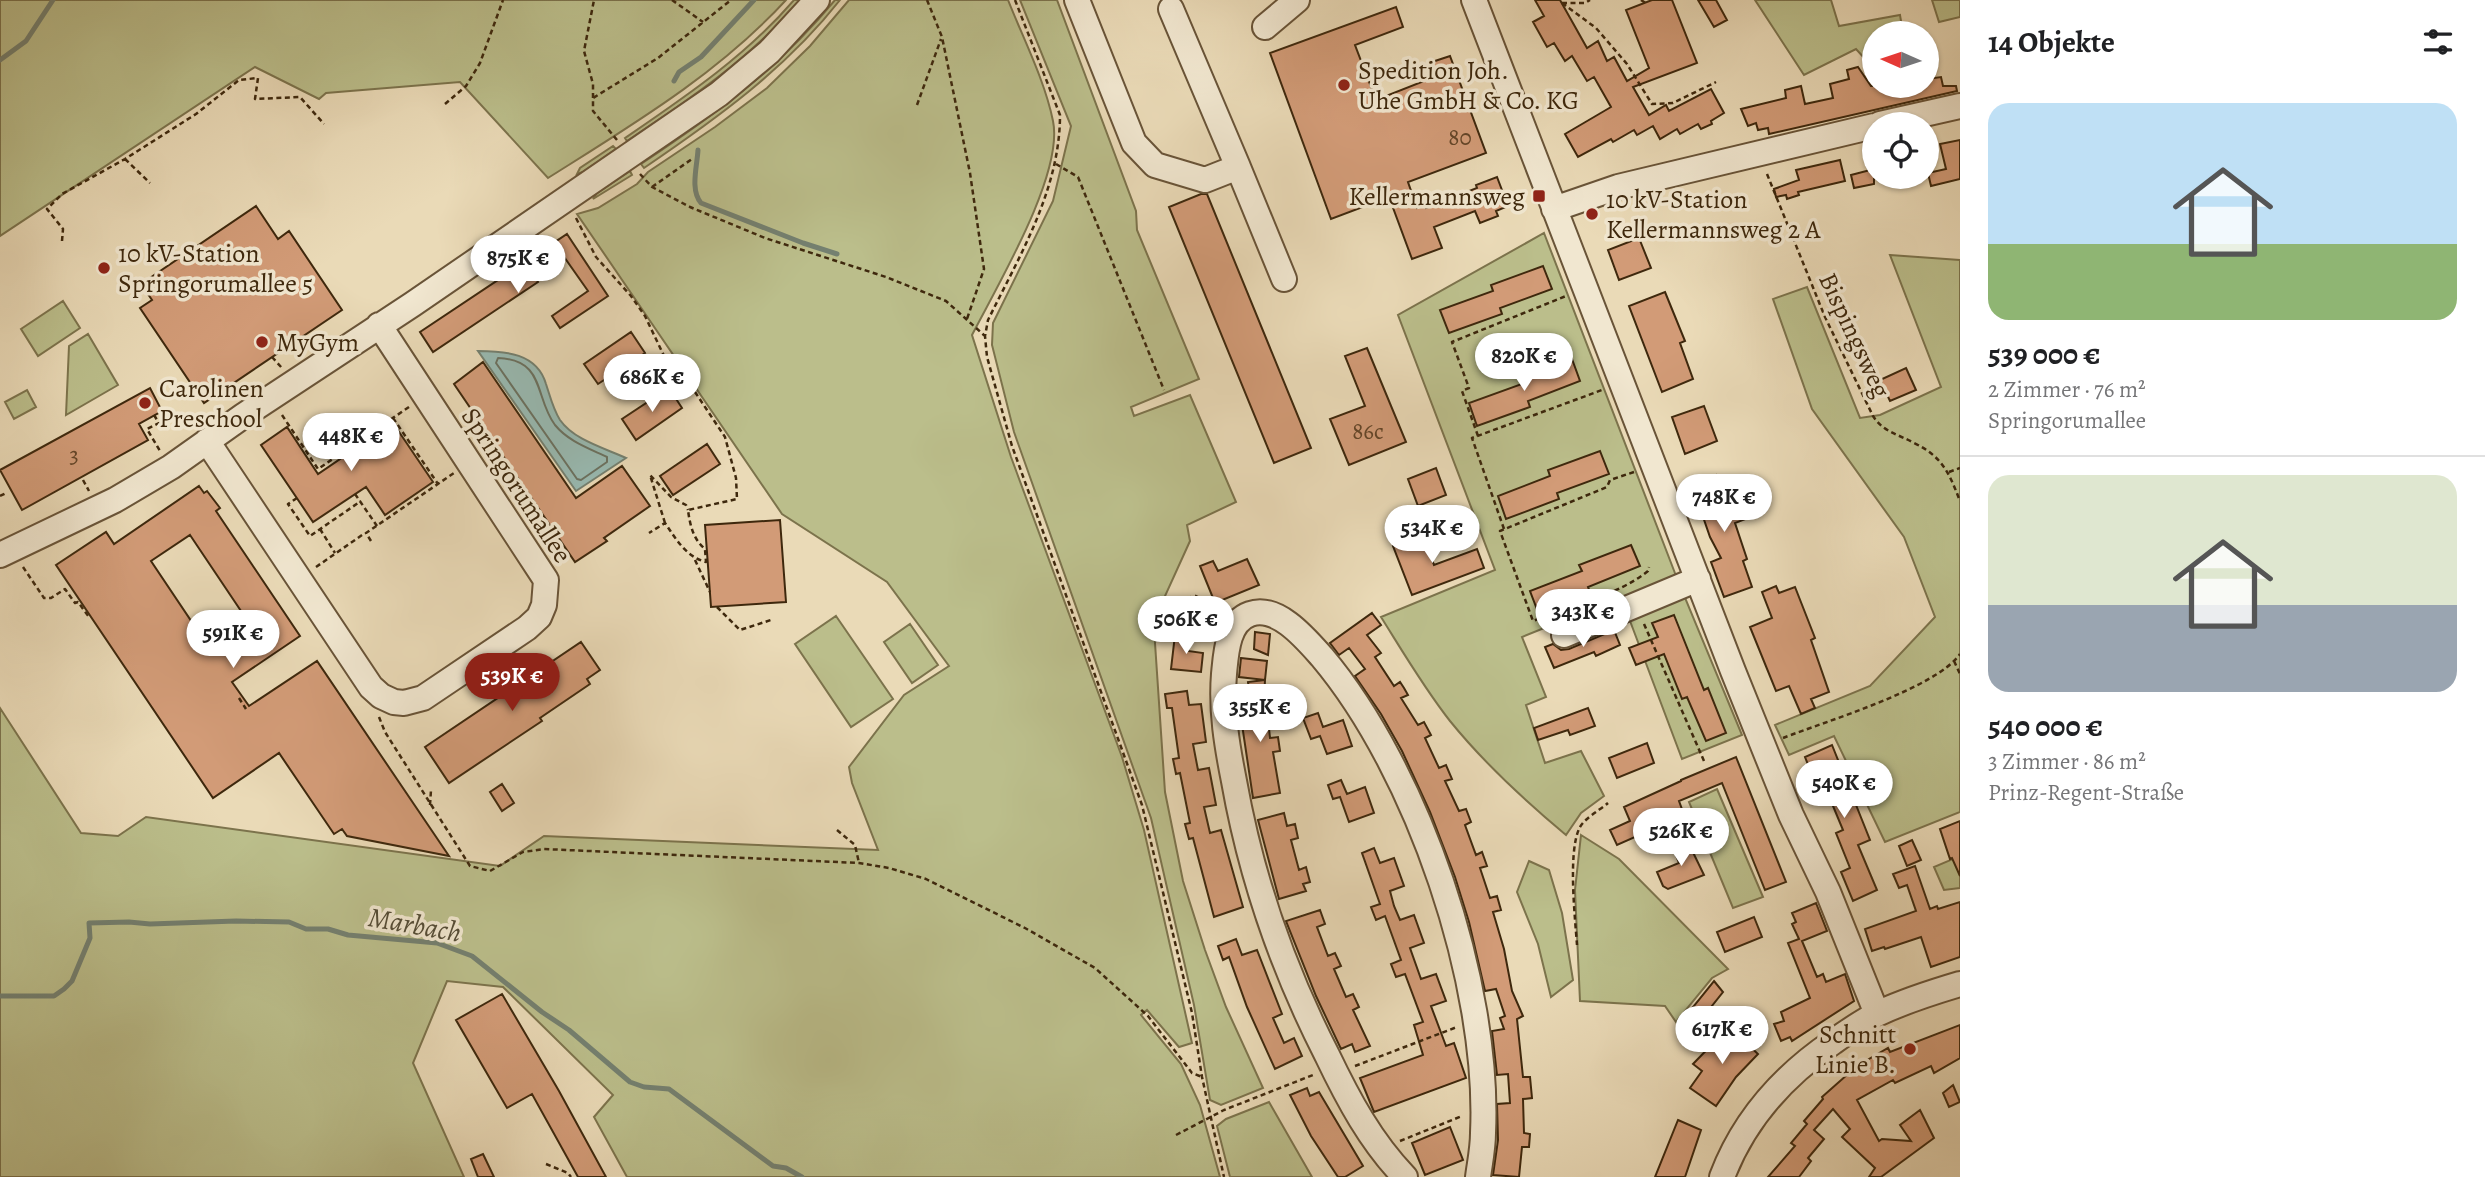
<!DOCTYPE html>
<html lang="de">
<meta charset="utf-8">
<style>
:root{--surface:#fff;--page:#f2f2f2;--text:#202124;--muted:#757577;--line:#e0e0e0;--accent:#8f2418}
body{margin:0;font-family:Alegreya,serif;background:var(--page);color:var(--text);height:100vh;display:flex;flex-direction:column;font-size:26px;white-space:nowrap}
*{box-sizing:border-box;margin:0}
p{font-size:23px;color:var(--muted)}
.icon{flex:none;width:38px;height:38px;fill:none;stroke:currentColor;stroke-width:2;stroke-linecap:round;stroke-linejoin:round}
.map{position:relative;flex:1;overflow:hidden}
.panel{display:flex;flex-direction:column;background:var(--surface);width:525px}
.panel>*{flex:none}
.needle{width:46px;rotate:273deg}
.buttons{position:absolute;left:1862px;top:21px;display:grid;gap:14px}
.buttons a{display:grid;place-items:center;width:77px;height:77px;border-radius:50%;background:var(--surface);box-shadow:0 2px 5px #0004;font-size:35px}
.price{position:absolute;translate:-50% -60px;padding:0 16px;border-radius:24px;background:#fff;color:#222;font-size:23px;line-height:46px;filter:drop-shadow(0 2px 4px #0008)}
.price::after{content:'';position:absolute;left:50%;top:42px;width:21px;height:16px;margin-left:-10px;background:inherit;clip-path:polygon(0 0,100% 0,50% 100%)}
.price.on{background:var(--accent);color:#fff}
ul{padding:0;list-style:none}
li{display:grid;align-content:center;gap:14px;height:371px;padding:0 28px}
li+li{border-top:2px solid var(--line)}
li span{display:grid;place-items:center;height:217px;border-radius:21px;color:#555}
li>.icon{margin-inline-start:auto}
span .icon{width:126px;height:126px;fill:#fffc;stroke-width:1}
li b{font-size:30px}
h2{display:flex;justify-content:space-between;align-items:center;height:84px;padding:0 28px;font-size:30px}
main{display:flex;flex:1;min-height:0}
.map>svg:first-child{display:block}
.green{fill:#bbbe8b;stroke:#7c734c;stroke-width:2}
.water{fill:#98bab2;stroke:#748070;stroke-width:2}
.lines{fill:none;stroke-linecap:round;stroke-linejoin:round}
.shore{stroke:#6b7160;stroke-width:2}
.stream{stroke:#748070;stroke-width:5}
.building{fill:#d29b77;stroke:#3e280d;stroke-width:2;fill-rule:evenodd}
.minor-casing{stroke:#695438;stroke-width:28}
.path{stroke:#3e280d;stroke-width:2.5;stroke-dasharray:5 3.5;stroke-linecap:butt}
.minor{stroke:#f1e7d0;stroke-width:24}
.poi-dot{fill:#8f2418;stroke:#f1e7d0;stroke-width:2.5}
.labels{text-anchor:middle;stroke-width:7;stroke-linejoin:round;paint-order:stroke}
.number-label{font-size:23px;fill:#634528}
.poi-label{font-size:26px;fill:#3e280d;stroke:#f1e7d0;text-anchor:start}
.street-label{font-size:26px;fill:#3e280d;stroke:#f1e7d0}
.water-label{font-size:28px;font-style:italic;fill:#544c36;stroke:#f1e7d0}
</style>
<main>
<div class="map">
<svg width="1960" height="1177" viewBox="0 0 1960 1177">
<rect width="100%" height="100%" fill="#eadab7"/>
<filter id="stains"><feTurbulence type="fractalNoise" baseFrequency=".00286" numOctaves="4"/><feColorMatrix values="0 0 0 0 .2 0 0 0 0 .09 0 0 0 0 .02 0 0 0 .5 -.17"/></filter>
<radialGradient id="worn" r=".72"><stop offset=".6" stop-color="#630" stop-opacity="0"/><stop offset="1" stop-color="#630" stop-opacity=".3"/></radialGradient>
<path class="green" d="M0,0H786C718,74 632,125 548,178L460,82L326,93L319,99L255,67L0,236Z
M794,0H800C751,58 689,100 627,141L625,138C685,97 746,56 794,0Z
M835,0H840C786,69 716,119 644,168L641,164C716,114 777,70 835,0Z
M849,0H1008C1023,38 1045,81 1053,121C1064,174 997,286 972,335L1011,457L1122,757L1144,830L1192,1043L1179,1047L1147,1010L1141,1015L1181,1064L1200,1105L1220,1177H627L594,1117L613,1095L503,987L447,981L413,1063L464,1177H0V708L81,833L118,836L146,817L500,866L544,836L878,850L852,783L849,767L904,695L949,666L887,582L782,514L577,214L598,208L637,184L648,172L715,127L767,88L810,46Z
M1020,0H1057L1136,211L1137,230L1199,379L1131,407L1134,416L1190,395L1236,502L1187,525L1190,541L1165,596L1155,643L1165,792L1183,881L1205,950L1226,1007L1263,1088L1221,1105L1210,1100L1194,1005L1151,818L1014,432L992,345L993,323L1053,201L1071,126Z
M1755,0H1831L1839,26L1900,15L1903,33H1874V59L1867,61L1856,49L1804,75Z
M1932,0H1960V17L1939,22Z
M613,146L616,149L583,172L577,174L580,168Z
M630,171L632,175L593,199L597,193Z
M1544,233L1678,581L1742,735L1682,759L1621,597L1522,637L1546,697L1526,705L1545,763L1581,751L1604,796L1581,813L1566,835C1524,800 1484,763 1450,721C1424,688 1403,652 1381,617L1495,570L1398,315Z
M1890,255L1960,260V812L1885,842L1834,736L1789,755L1775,725L1870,686L1935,617L1904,537L1812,409L1773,299L1807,287L1860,418L1880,415L1941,387Z
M63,301L80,328L38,356L21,329Z
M88,334L118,385L66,415L69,346Z
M27,390L36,407L14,419L5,402Z
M836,616L893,699L851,727L795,644Z
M910,624L938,665L912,683L884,642Z
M1717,789L1763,897L1733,908L1689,802Z
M1581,835L1619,859L1728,969L1712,978L1676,1022L1665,1006L1580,1001L1575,890Z
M1960,856V888L1944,890L1934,867Z
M1529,861L1549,870L1562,913L1573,980L1551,997L1538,944L1517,892Z
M1269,1102L1312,1177H1230L1217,1126L1226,1119Z"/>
<path class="water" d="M478,351C505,351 537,353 546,384C550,396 553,409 560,420C574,440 604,448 626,458L576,491Z"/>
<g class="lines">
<path class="shore" d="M498,358C546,360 534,397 555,425C568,441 588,448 607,457V462L581,480L577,479L496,363Z"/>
<path class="stream" d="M0,60L26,41L53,0
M674,81L679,72L701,57L754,0
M698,150C697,167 690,190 701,203L803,243L837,254
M0,996H54L64,989L72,981L90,938L89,923L129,922L150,924L236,921L289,922L306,929H328L348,935L437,943L472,956L542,1012L569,1030L630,1082L644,1087L669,1089L773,1166L786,1168L802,1177"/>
</g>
<path class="building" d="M1535,0H1560L1587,48L1598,41L1607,61L1614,57L1627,81L1649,68L1626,10L1652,0H1672L1697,63L1633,87L1649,115L1666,105L1669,111L1711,89L1724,113L1711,121L1712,124L1701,129L1698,124L1680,134L1677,129L1660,139L1653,126L1637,135L1634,130L1613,142L1611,139L1578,157L1565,134L1611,107L1594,77L1587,81L1572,56L1565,61L1554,43L1547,47L1533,22L1544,16Z
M1698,0H1716L1727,20L1714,27Z
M1396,7L1403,27L1355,45L1376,100L1437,76L1432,62L1450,56L1486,153L1408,182L1417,208L1425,205L1426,208L1477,188L1476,185L1497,177L1508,206L1496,211L1498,216L1480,223L1475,211L1434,227L1442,248L1412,259L1389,197L1331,219L1270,53Z
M1858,67L1871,86H1927V79L1941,77L1943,86H1956L1957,91L1769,134L1768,128L1758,130L1756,123L1748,126L1741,109L1786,98L1785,90L1801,86L1805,104L1833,98L1830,84L1849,79L1847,70Z
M1960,140V179L1931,186L1928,173L1946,169L1940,144Z
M1840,160L1845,181L1798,192L1799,195L1787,199L1786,195L1776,197L1774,189L1799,180L1796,170Z
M1874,169V184L1854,188L1851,175Z
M1201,194H1207L1311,448L1274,463L1169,207Z
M256,206L278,239L289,231L342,310L204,403L140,308L152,300L141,284Z
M567,234L608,296L560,328L552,316L588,291L562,254L533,274L538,282L433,352L420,332Z
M1639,238L1651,268L1619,280L1608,250Z
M1543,266L1552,289L1500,308L1502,314L1449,333L1440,310L1493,291L1491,285Z
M1665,292L1685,341L1680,343L1693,379L1662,392L1629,306Z
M631,332L645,353L598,384L584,364Z
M1367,348L1406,442L1349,465L1330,419L1365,406L1345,356Z
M1572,359L1580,381L1528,401L1530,407L1477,426L1469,403L1522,384L1520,378Z
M483,362L576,498L622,466L650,506L604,538L607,541L575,562L454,384Z
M1906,368L1916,390L1890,401L1880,380Z
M150,388L162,411L139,424L148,440L22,510L0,470Z
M669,388L682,408L636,440L622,419Z
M1704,406L1717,441L1685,454L1672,417Z
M393,423L433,482L385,515L366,487L313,522L261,445L287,427L318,474Z
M707,444L720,464L673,495L660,476Z
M1600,451L1609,474L1557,493L1559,499L1506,519L1498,496L1550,476L1548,470Z
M1436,468L1446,495L1418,506L1408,479Z
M1716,475L1728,500L1731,503L1740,499L1748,518L1735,523L1747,559L1743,561L1752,587L1724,597L1711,562L1721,558L1710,537L1691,482Z
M199,486L204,493L207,491L220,508L216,511L300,636L232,682L249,706L317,661L449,856L347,836L342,829L334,834L279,753L213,798L56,565L106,532L114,544ZM190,535L245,617L206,643L151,561Z
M780,520L786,602L711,607L705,525Z
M1423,535L1434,565L1477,549L1484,568L1412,595L1393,546Z
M1631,545L1640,566L1588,587L1590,592L1538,612L1530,591L1582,571L1579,565Z
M1247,559L1259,585L1215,603L1200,566L1213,561L1218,571Z
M1776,586L1779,593L1795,587L1815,638L1811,640L1829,692L1811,699L1815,708L1801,714L1789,686L1776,691L1750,627L1772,618L1762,592Z
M1196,596L1218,607L1208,627L1182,615L1191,597L1195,599Z
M1372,613L1381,625L1367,635L1381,653L1375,657L1394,686L1400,682L1404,688L1408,695L1401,698L1418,725L1424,722L1431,735L1425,738L1439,768L1446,765L1452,779L1445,781L1459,811L1466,809L1471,822L1465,825L1476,855L1482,852L1487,866L1480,868L1490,898L1497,896L1501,910L1493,912L1504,949L1512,991L1523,1016L1517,1019L1523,1077H1530L1532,1098L1523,1099L1524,1133L1530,1134L1529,1147H1522L1519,1177L1493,1175L1498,1140L1497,1104L1510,1103L1508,1074L1497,1075L1492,1031L1504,1029L1500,1018L1505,1016L1496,989L1485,991L1469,922L1455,877L1430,812L1402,751L1381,714L1355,676L1365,669L1349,648L1339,655L1330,643Z
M1674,615L1704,690L1708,688L1726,733L1706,741L1687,697L1682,699L1664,654L1636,665L1629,648L1658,637L1652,623Z
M1614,630L1620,645L1596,656L1594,652L1554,668L1545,647L1553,644L1561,650L1569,649Z
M1255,632L1270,634L1268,655L1254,649Z
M1175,635L1190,637L1188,651L1203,653L1201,672L1171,669Z
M581,642L600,670L587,679L590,684L540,718L542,721L449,783L425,747Z
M1241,658L1267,661L1265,680L1239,677Z
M1265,680L1264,700H1266L1270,738L1278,737L1280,751L1273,752L1280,793L1253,798L1240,711L1252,709L1248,682Z
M1187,691L1189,705L1201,704L1206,742L1193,744L1198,770L1209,768L1216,805L1204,807L1210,833L1221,830L1243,907L1214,917L1193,838L1189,839L1185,824L1190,823L1180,773L1176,774L1173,759L1179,758L1172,708H1167L1165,694Z
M1588,708L1595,726L1570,735L1568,730L1538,740L1534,728Z
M1318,713L1323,727L1343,720L1352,746L1327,754L1320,736L1311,739L1303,718Z
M1647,743L1654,763L1617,778L1609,758Z
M1832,745L1870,840L1858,845L1877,890L1853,901L1841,872L1850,868L1836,833L1843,830L1826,789L1819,792L1805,757Z
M1736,757L1786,882L1765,890L1722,783L1679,801L1683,812L1653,824L1659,836L1640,844L1637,836L1617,845L1610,830L1630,821L1624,807L1681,781V780Z
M1341,780L1347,794L1365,787L1374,813L1349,822L1340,797L1333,799L1328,785Z
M502,784L514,803L502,811L490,792Z
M1284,813L1287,826L1295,824L1298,838L1291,840L1299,870L1306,867L1310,882L1303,884L1306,891L1279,899L1258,820Z
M1960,821V876L1952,858L1950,859L1940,829Z
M1912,840L1921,860L1907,866L1899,846Z
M1688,842L1704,875L1668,889L1663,886L1657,872L1679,863L1673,848Z
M1374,848L1380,863L1394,858L1404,886L1390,891L1394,906L1400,920L1414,915L1424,943L1410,948L1421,979L1436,974L1446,1001L1431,1006L1446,1046L1454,1043L1466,1078L1374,1112L1360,1078L1423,1055L1414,1025L1423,1022L1405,974L1396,977L1391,964L1401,960L1385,916L1376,920L1371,907L1380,904L1362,853Z
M1915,866L1930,909L1937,906L1938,909L1960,902V957L1931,967L1921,937L1885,949L1884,947L1872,951L1865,929L1916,911L1907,885L1899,888L1893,874Z
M1816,903L1827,931L1802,941L1817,977L1823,974L1826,982L1845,974L1854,1001L1792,1041L1790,1037L1781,1041L1774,1024L1784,1021L1781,1012L1810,998L1788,943L1799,939L1792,924L1796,922L1792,913Z
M1320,910L1325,924L1317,927L1328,956L1335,953L1341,966L1334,969L1346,997L1353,994L1359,1007L1353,1010L1370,1046L1355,1052L1352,1044L1341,1049L1316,996L1286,921Z
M1754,917L1762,937L1725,952L1717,932Z
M1236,939L1242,955L1257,950L1282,1014L1273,1018L1284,1043L1294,1038L1302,1056L1275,1069L1247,1007L1229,957L1223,960L1218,946Z
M1714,981L1723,992L1692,1031L1681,1022Z
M502,994L559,1091L606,1177H578L532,1094L507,1108L456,1020Z
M1960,1025V1058L1934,1073L1931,1066L1895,1083L1893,1080L1857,1100L1879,1141L1882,1139L1911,1141L1900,1125L1920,1110L1934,1138L1881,1177H1869L1875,1168L1842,1137L1850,1129L1833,1109L1814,1130L1824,1139L1808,1158L1811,1161L1799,1177H1768L1795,1146L1791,1143L1807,1124L1804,1121L1823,1099L1822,1097L1857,1066L1888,1048L1890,1052Z
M1729,1027L1758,1054L1736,1077L1716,1106L1690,1088L1702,1071L1693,1064Z
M1953,1085L1960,1102L1949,1107L1943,1093Z
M1307,1088L1310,1096L1319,1092L1363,1166L1345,1177H1338L1311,1136L1290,1095Z
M1678,1120L1701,1130L1685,1177H1655Z
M1450,1127L1463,1160L1425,1175L1412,1143Z
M483,1154L494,1177H478L471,1159Z"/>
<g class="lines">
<g class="minor-casing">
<path id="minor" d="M1077,0L1134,143L1155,165L1205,180L1238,167L1171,9
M1474,0L1733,671L1791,815L1828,892L1877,1014
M1265,27L1297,0
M1880,124L1960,106
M1238,167L1284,279
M1554,209L1618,187L1874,126
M207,441L371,687L381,696L394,702L404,703L423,698L527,628L539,617L544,605L546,580L379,325
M0,555L115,500L171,467L243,416L413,304L719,94L769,52L817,0
M1564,635L1698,579
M1405,1177C1371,1142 1348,1099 1327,1055C1283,969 1251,877 1234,781C1227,746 1221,711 1224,674C1226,654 1227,622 1250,614C1277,604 1306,639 1322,657C1418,771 1490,984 1483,1133C1483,1148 1480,1162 1478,1177
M1722,1177C1744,1119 1783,1076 1833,1042C1847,1032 1863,1021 1879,1013C1905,1001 1933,992 1960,984"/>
</g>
<path class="path" d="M672,0L703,22
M927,0L942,37L970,173L984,269L967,319
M1015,0L1060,115C1060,189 1020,255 988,320L985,336L987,357L1012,446L1142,805L1192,1013L1202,1077L1224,1177
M1641,0L1647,4
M1562,3L1596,28L1627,64L1652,104L1673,103L1716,82
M1562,3H1585L1590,0
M593,98V84L584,51L594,0
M445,104L466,86L480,63L503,0
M917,105L941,39
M617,140L593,111V98L658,58L731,0
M125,159L150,183
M1056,164L1078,177L1164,390
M640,174L652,187L690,207L765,238L886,277L946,301L985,336
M1767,174L1825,317L1873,416C1883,432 1898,434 1914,443C1943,457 1949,473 1960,501
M652,187L692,159
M576,218L596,257L631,296L645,316L665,358L695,392L725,437L736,478L737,499L688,510C690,525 693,539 705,549L706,562C686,557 676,539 665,523L649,533
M62,241L63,229L47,209L62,194L125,159L196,114L239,80L258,78L255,99L300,97L324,124
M272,357L282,368
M154,415L159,423L147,429L160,451
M282,415L318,469L409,407
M393,418L438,484
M1478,436L1462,391L1469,388L1452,342L1566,296
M1634,472L1610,480L1607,487L1500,531L1533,621C1569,607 1618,595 1648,571L1649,567
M1949,472L1960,468
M83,480L89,491
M355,494L377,526
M0,496L6,493
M297,498L288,504L310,536L361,501
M665,523L650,475L671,497L686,505L688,510
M320,529L335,553
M1504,529L1472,438L1602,390
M371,541L366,533L454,473
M695,560L710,592
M23,567L44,598H51L65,589L75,603L78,602L89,617
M316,567L365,533
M717,607L740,630L771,620
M1644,624L1704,761
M1954,661L1960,674
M239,698L246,709
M379,717L385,732L470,866L490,871L523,852L544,849L859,863L889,868L926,879L1025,928L1095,968L1148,1016L1192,1073L1202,1077
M1783,738C1826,721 1935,689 1960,654
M430,805L431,790
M837,830L855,845L859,863
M1577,945C1575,917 1568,854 1579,829C1583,819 1600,810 1608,803
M1355,1066L1457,1027
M1176,1135L1224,1110L1313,1075
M1400,1141L1462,1116
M546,1164L568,1173L571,1177"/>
<use href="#minor" class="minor"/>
</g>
<g class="poi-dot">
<circle cx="1344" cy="85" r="7"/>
<rect x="1532" y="189" width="14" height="14" rx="3.5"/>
<circle cx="1592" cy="214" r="7"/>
<circle cx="104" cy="268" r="7"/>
<circle cx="262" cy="342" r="7"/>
<circle cx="145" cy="403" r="7"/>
<circle cx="1910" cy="1049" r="7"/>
</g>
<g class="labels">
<g class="number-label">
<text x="1460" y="145">80</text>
<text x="1368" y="439">86c</text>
<text x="74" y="463">3</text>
</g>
<g class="poi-label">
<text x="1358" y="79">Spedition Joh.<tspan x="1358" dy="30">Uhe GmbH &amp; Co. KG</tspan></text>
<text x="1525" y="205" text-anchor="end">Kellermannsweg</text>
<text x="1606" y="208">10 kV-Station<tspan x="1606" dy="30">Kellermannsweg 2 A</tspan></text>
<text x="118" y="262">10 kV-Station<tspan x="118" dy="30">Springorumallee 5</tspan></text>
<text x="276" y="351">MyGym</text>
<text x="159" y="397">Carolinen<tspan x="159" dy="30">Preschool</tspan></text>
<text x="1896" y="1043" text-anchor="end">Schnitt<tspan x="1896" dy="30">Linie B.</tspan></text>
</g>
<g class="street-label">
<text transform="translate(1855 335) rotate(65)" y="9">Bispingsweg</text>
<text transform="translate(517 485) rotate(57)" y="9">Springorumallee</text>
</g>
<g class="water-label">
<text transform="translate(415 924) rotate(10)" y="10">Marbach</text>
</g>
</g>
<rect width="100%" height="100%" filter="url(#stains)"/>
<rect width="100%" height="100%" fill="url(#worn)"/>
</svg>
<div class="buttons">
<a><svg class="needle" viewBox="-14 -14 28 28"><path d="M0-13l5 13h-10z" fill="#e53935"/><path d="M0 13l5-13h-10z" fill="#757577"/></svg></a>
<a><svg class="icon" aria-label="locate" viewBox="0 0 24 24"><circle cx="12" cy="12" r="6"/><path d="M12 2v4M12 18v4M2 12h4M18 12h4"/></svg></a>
</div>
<b class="price" style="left:518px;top:295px">875K €</b>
<b class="price" style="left:1524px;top:393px">820K €</b>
<b class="price" style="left:652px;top:414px">686K €</b>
<b class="price" style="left:351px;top:473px">448K €</b>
<b class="price" style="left:1724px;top:534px">748K €</b>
<b class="price" style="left:1432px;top:565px">534K €</b>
<b class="price" style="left:1583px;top:649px">343K €</b>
<b class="price" style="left:1186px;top:656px">506K €</b>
<b class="price" style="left:233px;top:670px">591K €</b>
<b class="price on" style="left:512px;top:713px">539K €</b>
<b class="price" style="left:1260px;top:744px">355K €</b>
<b class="price" style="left:1844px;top:820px">540K €</b>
<b class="price" style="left:1681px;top:868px">526K €</b>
<b class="price" style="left:1722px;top:1066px">617K €</b>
</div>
<section class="panel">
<h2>14 Objekte<svg class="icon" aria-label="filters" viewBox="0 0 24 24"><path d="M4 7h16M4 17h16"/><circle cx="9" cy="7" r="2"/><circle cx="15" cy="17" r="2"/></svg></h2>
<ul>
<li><span style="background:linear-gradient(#bfe0f5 65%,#8fb573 0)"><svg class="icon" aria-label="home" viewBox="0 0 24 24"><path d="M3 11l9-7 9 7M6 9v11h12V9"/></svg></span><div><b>539 000 €</b><p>2 Zimmer · 76 m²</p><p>Springorumallee</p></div></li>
<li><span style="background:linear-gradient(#dfe7d0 60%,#9aa5b1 0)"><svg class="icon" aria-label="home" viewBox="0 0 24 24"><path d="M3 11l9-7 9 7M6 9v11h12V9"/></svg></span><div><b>540 000 €</b><p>3 Zimmer · 86 m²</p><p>Prinz-Regent-Straße</p></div></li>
</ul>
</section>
</main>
